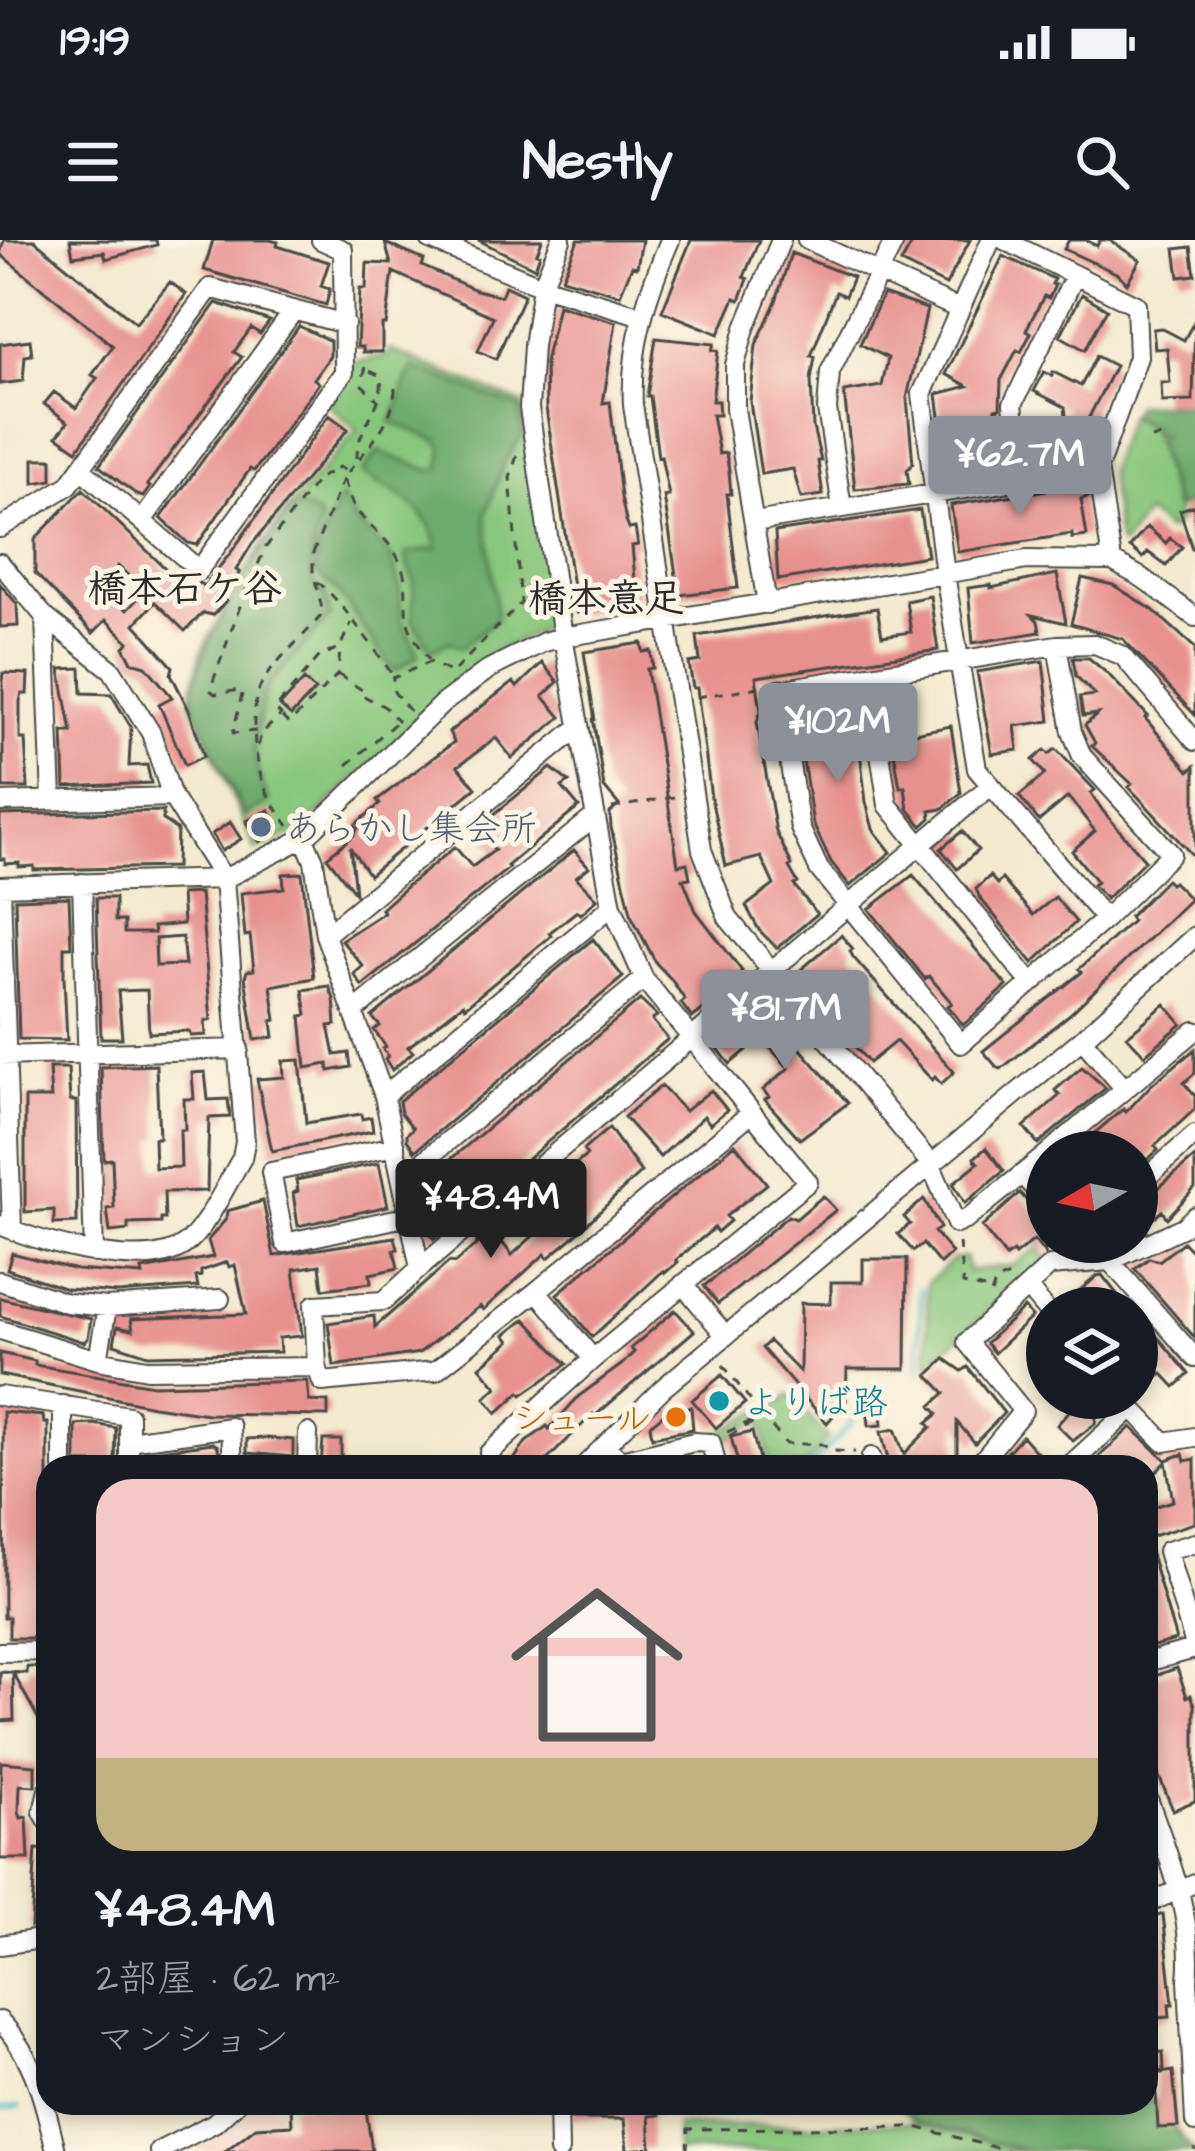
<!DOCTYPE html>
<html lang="ja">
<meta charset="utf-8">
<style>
:root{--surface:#171b24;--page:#20242c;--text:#f1f3f6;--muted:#9ea1a6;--line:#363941;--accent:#8c9099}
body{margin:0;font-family:"Architects Daughter","Klee One",sans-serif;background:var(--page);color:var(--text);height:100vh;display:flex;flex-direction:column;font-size:45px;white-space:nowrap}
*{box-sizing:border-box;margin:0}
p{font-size:39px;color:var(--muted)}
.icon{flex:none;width:66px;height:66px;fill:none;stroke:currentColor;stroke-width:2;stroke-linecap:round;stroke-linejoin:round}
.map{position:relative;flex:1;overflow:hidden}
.drawer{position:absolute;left:36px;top:1215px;width:1122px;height:660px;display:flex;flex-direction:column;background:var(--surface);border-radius:36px;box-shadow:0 6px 18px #0003}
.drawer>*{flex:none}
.needle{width:78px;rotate:261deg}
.fabs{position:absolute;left:1026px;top:891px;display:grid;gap:24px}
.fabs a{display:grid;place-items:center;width:132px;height:132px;border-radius:50%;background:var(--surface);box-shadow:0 6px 18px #0003;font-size:60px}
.price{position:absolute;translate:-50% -102px;padding:0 27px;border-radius:12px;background:var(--accent);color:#fff;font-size:39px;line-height:78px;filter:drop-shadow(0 3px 6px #0008)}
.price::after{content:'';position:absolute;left:50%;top:72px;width:36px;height:27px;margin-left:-18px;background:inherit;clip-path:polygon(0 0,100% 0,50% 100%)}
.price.on{background:#222;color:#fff}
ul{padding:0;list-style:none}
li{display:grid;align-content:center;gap:24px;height:636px;padding:0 60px}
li+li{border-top:3px solid var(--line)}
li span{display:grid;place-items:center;height:372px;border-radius:36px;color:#555}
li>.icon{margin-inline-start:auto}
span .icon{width:216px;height:216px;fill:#fffc;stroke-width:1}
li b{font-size:51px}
.status{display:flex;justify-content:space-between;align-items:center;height:84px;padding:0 60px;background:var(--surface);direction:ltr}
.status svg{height:33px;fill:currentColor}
header{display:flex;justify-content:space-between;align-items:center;height:156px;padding:0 60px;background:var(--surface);font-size:54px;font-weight:800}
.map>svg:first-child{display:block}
.built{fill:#f7d1c7}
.green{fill:#88c67d;stroke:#5a7854;stroke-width:3}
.forest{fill:#6eab6c;stroke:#4c6b4c;stroke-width:3}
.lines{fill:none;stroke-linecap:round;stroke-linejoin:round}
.stream{stroke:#4bb8c5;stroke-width:4.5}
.building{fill:#e7918e;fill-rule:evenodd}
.minor-casing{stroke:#494844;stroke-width:22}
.path{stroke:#494844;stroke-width:3;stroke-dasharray:9 9;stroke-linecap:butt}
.minor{stroke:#fff;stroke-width:18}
.service-dot{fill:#5c6f8a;stroke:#fcf5e5;stroke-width:4.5}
.culture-dot{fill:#0f9aa8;stroke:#fcf5e5;stroke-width:4.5}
.food-dot{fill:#e8710a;stroke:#fcf5e5;stroke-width:4.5}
.labels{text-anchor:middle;stroke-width:10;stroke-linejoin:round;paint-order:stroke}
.service-label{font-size:36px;fill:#4e5e75;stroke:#fcf5e5;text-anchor:start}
.culture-label{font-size:36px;fill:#0d838f;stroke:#fcf5e5;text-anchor:start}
.food-label{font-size:36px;fill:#c56008;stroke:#fcf5e5;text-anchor:end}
.neighbourhood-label{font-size:39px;font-weight:bold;fill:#2b2b2b;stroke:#fcf5e5}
</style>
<div class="status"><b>19:19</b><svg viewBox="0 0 49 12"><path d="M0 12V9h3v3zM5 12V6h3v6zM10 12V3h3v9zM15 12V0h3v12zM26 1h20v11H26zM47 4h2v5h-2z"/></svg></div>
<header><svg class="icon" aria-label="menu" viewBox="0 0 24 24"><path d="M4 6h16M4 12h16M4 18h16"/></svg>Nestly<svg class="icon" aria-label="search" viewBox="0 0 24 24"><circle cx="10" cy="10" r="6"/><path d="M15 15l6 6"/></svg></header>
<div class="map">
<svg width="1195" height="1911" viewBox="0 0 1195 1911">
<rect width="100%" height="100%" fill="#fcf5e5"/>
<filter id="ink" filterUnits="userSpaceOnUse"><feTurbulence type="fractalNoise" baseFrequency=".00833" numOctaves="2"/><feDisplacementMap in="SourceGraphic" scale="24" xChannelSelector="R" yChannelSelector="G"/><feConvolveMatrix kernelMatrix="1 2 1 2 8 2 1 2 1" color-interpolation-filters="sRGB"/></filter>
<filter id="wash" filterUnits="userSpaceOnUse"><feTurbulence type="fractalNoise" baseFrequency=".004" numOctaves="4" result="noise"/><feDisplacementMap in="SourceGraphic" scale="48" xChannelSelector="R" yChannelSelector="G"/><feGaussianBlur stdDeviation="2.7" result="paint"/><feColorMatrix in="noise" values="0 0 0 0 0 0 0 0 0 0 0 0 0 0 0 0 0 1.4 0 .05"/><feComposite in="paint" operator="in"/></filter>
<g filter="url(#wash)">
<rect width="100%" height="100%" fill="#f3eacf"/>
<path class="built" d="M256,1863H265L281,1873V1911H193Z"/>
<path class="green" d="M390,110L523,164L553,379C537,396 501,406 480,421L301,590L256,610L190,460L201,412L246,330L279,280L357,190L328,164L351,123L387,116Z
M1128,176L1151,188L1178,282L1168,291L1146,273L1122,306L1118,302L1108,229Z
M1037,1008L1047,1020L928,1124L927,1043L953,1019L965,1017L968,1031L1014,1025Z
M790,1155L828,1198L804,1227H771L761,1185L754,1184L724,1201L719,1193L766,1167L770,1171Z
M915,1883L1027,1911H676L677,1886Z"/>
<path class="forest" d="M413,127L520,168L522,196L505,221L486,273L497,378L461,408L450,402L431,410L412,379L414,342L405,314L437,308C431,267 394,253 362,233L378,211L429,230L440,229L443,208L436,200L391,182C402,164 401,146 413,127Z
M1136,164H1195V261L1176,269L1156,202L1162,195H1154L1152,187L1129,175Z
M341,257L353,277L391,316L399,346L402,382L419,415L395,431C374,408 358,376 337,351C329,343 322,340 316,331V313Z
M299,267L317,274L321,282C313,304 307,321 314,345L323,350L331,376L269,444L263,458L254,510L258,534L269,562L245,576C235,554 193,476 193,457C194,409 262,308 292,269Z
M1146,1851L1193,1911H1027L914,1881L896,1863H1146Z"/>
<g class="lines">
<path class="stream" d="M919,1129L921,1049
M810,1227L851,1183L863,1150
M0,1869L19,1867"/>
</g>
<g id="blocks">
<path class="building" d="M4,0H34L136,83L170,42L186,54L77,210L57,196L68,182L44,164L54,152L76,168L97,138L92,135L113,106L0,14Z
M70,0H156L157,5L106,19L104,12L73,16Z
M213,0H270L278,2L277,6L329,22L321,46L330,49L326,65L204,30Z
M478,0H542L537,13L540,14L535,28Z
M578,0H642L637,27L632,26L620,55L562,38Z
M691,0H759L744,37L748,39L740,60L735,58L719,94L662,71Z
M914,0H970L946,45L901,23Z
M1069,0H1086L1097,6L1100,0H1109L1140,20L1127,43L1118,34L1064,9Z
M385,3L424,20L422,26L476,50L501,56L505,46L524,55L496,119L478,111L493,77L393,32L386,85H382V112H363V107H357L360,49H366L367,23L391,24Z
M1191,7L1195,35L1179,37L1175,9Z
M791,13L853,37L845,56L836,52L811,116L815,117L811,140L813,187L821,221H818L823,255L801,258L793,229L761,234L750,162L756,105L776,61Z
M1003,16L1054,39L1052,44L1055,45L1049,58L1044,56L1026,90L1031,93L1021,112L1017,110L1001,140L1000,168L995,169L1007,225L948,236L937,154L968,146L946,134Z
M883,54L927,69L907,158L913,223L907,230L909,244L855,249L844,152L882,146L888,118L860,104Z
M1082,54L1107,69L1085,110L1060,96Z
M216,63L270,81L260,94L251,88L234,112L242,117L147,245L150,247L143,257L137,255L99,226Z
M558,65L616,82L603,163L610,162L621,257L626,281L629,289L635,288L638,305L632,306L637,362L577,373L546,168L545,123Z
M1195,80L1193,161L1162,162L1161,143H1170L1167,108L1155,109L1153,89L1161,88L1184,100Z
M299,86L330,101V116L314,139L319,143L265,217L254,231L250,229L197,305L188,303L161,278Z
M656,98L714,104L712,110L718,111L712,161H718L719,175H712L719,214L726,213L729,231L731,254H727L738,348L679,355L664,256H669L661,216L658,217L650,156H647Z
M30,100L32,115L25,116L23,141L0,144V104Z
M1096,116L1115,126L1084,187L1088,212L1070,215L1065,167L1034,151L1044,132L1052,136L1053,132L1081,146Z
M329,175L348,189L252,304L236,330L240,333L221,356L226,361L213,375L203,373L185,391L155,362L135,384L173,427L171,434L190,472L204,516L185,525L159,464L172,457L146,426L132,422L124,407L129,402L106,380L93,393L35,333V299L83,249L190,352L199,343L204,346L229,315ZM118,326L145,351L127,370L99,345Z
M34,219H52V240L34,243Z
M1086,244L1088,257L1081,259L1087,296L1072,298V294L958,312L951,265Z
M1195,265V308L1192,309L1180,270Z
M920,270L927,316L778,340L775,292Z
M1147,287L1166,303L1170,298L1182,307L1166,326L1148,312L1143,318L1130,307Z
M1057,334L1066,383L1032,375L1038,381L1040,392L973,403L968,348L991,345V348Z
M1082,338L1113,345L1153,370L1195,408V475L1123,399L1071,384Z
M0,344L17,364L18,386L0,387Z
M930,356L938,410L756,437L761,471L757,482L776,592L792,625L789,627L798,643L794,645L817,674L777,708L759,690L746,666L774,645L761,617L726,626L711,558L697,448H693L689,423L700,421L697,396L877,368L882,396L911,392L906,361Z
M642,403L643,412L651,411L653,428L647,429L678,625L687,623L690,638L683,639L696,671L742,731L736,736L740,740L692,778L681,763L685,760L671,739L656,723L632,677L611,587L610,573L619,565L604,547L593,478L595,481L584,412Z
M1073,418H1089L1109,435L1148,476L1145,478L1189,531L1195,526V618L1129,547L1132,544L1092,506L1095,503L1085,485L1098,474L1083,476L1080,457L1095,455L1076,436Z
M1043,421L1050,481L1015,486L1018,510L992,514L977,432Z
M542,423L558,442L543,456L561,477L512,518L496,498L458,526L476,548L369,635L350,607L355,653L327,617L353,596L358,588L355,585L380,564L377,560L454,502L449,492L513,442L517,447Z
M81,428L82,453L111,454L131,487L129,526L147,525L151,543L65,547L63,492H72L60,429Z
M3,433L28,434L27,454H22L20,461V499H25L28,548H3Z
M304,440L315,450L291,476L280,466Z
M853,453L866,562L873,589L891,612L850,646L831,622L813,584L794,462Z
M951,486L961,553L942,569L930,571L931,578L922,586L908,569L905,547H900L892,501L899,500V496Z
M1056,509L1095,550L1091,553L1103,571L1145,620L1106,659L1093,645L1097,642L1072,611L1095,591L1078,569L1068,557L1039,581L1019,556L1045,534L1033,520L1045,510L1049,514Z
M551,528L569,542L562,547L579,567L507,626L509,628L362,746L354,734L363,726L341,700L384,672L381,669L407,646L455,607L472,627L495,610L477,588Z
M269,570L278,583L272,587L275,592L260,602L246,581Z
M163,571V580L177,590L176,627L34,630V626L19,627V623L5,624V619H0V575Z
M230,582L241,599L222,611L212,594Z
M962,591L978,610L957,629L941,609Z
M574,610L589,627L576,637L597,659L581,674L577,671L549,693L551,696L465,767L463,764L408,807L413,812L392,830L385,819L388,816L383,809L386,807L374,790L380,786L372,777Z
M302,633L314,738L271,746L276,780L272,781L274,797L255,800L245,737L247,731L254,730L250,695L245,696L241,653L284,648L283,634Z
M913,635L1007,746L963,785L948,766L952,763L929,736L925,739L869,669Z
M990,636L997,644L1002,639L1033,675L1055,657L1076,682L1033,723L980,658L976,649Z
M1166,640L1170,644L1173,642L1190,659L1070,774L1001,829L997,827L983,811L1082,732L1079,729L1132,681L1129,677Z
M200,653L211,780L205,781L206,795L191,796L189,791L149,793L147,750L118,751L122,798H101L96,658H115V681H124V693H154L153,687L183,684L181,654ZM182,697L185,725L156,726L155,699Z
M69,657L71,707H64V738L67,800L19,799L15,659Z
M841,695L853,709L850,711L853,717L954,832L941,844L935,837L932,840L896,801L869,823L798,739L797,733Z
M593,699L623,737L415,911L407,900V894L413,888L401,873L399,861Z
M329,746L334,759L336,785L329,786L335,815L349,813L351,827L329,831L328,824L306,828L301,776L307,775L303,750Z
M640,760L657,776L652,780L668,799L434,999L426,990L424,982L433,974L419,958L418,952L423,947L421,944Z
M766,761L782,779L778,783L848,863L800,899L765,860L769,857L763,850L789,828L761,798L730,824L715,805L722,799L718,794L738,778L742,782Z
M1165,764L1182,784L1145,815L1127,796Z
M1195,809V833L1184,843L1195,856V869L1155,906L1158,910L1147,920L1141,913L1137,916V912H1072L1123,869L1126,872L1151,845Z
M300,820L306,883L361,874L362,879L371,877L373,891L272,911L257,839L284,837L283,821Z
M156,825L159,898H154L155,928L181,927L180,890H185L184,859H194L192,833L205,832L208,860L228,859L230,877L209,878L207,951L164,952L165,979H161V983L128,984V990L110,992L107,969L114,968L112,919L104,920L101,827Z
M1082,827L1106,848L1038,904L1024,887L1060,855L1055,850Z
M49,828H68L70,861H76L77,983L54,984V970L25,972V858H51Z
M661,846L685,871L711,850L727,870L710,884L704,876L660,917L624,877Z
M609,888L641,932L570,1000L548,1018L545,1014L483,1070L480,1066L419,1113L334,1126L328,1083L374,1076L375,1087L449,1022L455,1023L478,1003L475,999L490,987L512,1015L534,995L521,979L526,975L516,964L535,949L540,954L587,915L583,910Z
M735,904L767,944L726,976L730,981L717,992L714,988L676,1020L678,1022L665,1033L663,1031L592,1097L557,1054Z
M986,908L1004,931L965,963L953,943L978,923L974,918Z
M1195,917V948L1167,978L1162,971L1137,992V966Z
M379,923L388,966L298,986L293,953L298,951L296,940Z
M1020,953L1047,984L1045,1014L1034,1000L1015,1015L1013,1012L1006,1017L982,987Z
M823,956L836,970L718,1064L704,1046L788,976L796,979Z
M924,959L940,988L934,992L952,1013L940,1024L923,1004L913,1011L898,994L910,984L904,977Z
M263,961L274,1016L395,997L398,1009L394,1010L398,1028L370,1034L371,1043L323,1049L320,1025L294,1029L302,1096L279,1098L280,1112L148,1115L114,1104L117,1087L133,1090L131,1079L246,1074L235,1025L229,1027L227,1022L201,1031V1036L196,1037L198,1047L117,1053L67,1049L7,1029L12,1013L76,1030L143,1035L142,1030L213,1017L208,1000L226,979L227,971Z
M1183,1002L1195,1015V1098L1135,1029L1149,1018L1159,1021Z
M863,1019H907L906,1129H847L846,1161L827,1183L762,1108L769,1101L800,1132L801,1063L831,1064V1042H863Z
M1102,1035L1128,1068H1060L1097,1036Z
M0,1058L91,1079L88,1098L84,1102L0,1076Z
M1024,1068L1032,1077L994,1113L986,1103Z
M675,1070L694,1091L595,1176L593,1174L540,1227H509L526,1202L547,1186L549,1189L579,1156L621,1125L634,1112L631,1108Z
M1141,1077L1189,1134L1175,1147L1162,1133L1139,1156L1137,1080Z
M525,1079L567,1124L522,1155L520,1152L497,1173L485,1158L497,1147L480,1127L510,1101L505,1095Z
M0,1113L35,1121V1125L153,1145L307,1141L309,1161L328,1162V1176L208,1174L153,1166L0,1135Z
M945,1119L962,1131L968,1127L1004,1173L975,1203L957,1182V1220H948V1227H890L881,1192L895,1189L904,1214L931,1187L927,1183L938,1174L931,1166L945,1153L928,1135Z
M722,1135L745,1163L716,1188L692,1160Z
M1081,1158H1109L1110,1163L1096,1177L1095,1184L1073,1201L1057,1185Z
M880,1163L882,1185L869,1186L867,1164Z
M691,1167L693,1189L652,1197L650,1185L670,1169Z
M3,1172L43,1176L44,1183H48V1398H9V1377H4Z
M94,1184L116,1188L115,1223H76V1185Z
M1131,1187L1166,1220L1183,1214L1185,1221L1195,1219V1283L1146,1298V1269L1173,1261L1166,1222L1146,1242V1227H1111L1100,1216Z
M752,1192L761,1227H739L731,1197Z
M1022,1196L1050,1227H994Z
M269,1198L293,1200V1217L247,1213V1199Z
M323,1200H341V1227H321Z
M213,1203L218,1206L219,1220L145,1223V1212Z
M1146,1311H1150L1176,1400L1146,1408Z
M27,1427H48V1496L13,1433L14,1480L0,1481V1432L27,1433Z
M1177,1428L1187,1457L1191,1455L1195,1465V1561L1173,1570L1146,1505V1439Z
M1,1522L35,1525V1546L20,1545L19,1572L21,1578L27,1577L29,1619H0Z
M36,1609L48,1610V1661H43L45,1685L31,1687Z
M1163,1674L1173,1764H1169L1170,1777L1156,1778L1147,1677Z
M1163,1812L1164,1831L1146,1832V1813Z
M1173,1831L1178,1887L1158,1888L1155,1834Z
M318,1863L319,1868L365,1863L372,1911H225L256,1887L292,1885L291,1866Z
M572,1863H658L659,1875L649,1876L651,1908L627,1910L624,1879H572Z"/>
</g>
</g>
<g filter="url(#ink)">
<use href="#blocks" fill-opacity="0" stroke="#494844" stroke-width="3"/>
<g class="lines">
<g class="minor-casing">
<path id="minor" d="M430,0L542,46L642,76
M561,0L542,46L533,106L529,168L563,397L612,666L644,739L808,942L593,1119L537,1051L435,1131L322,1142L317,1127L314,1065L384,1061L420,1028C610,867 799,707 989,547
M670,0C647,54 630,105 633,165L702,610L728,678L930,923L956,984L967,979L1047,914
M807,0L959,69
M991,0L922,154L945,334L977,529L1105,679
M1004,0L1136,65L1138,117L1098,228L1112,321
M81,229L199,330L344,132L343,10L321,0
M1022,240L1013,164L1075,35
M842,268L827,169L830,132L895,0
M142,281L294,70
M754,282L1098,228
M0,288L69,245L210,48L345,84
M0,323L45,377L112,430L151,493L172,557L224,639L245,902L242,918C228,941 205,991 184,1005C143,1033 42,1003 0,985
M767,364L735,169V125L745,88L781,0
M45,377L52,560
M1057,405L1072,492L1082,516L1171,614L1105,679L961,804L819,629L800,588L778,450L1057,405L1095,404L1123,416L1195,501
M868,435L888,565L1031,743
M0,562L172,557
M304,598L314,621L325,695L384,856L420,1028
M82,643L94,1013
M0,646L224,639L304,598L442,464L489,429L544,402L563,397L1027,320L1112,321L1144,339L1195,377
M1,646L12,990
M325,695L579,487
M354,771L594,577
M1082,799L1125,849
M0,816L239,809
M384,856L612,666
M395,906L271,932L285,1003L409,976
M1049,912L1195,791
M1022,934L1047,963
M402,939L644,739
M1137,946L1195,895
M1110,1021L1195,1118
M0,1041L67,1063L107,1067L220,1059
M683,1044L725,1095
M1027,1047L1047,1071
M537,1051L751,873
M0,1090L98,1120L147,1129L317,1127
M98,1120L107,1067
M0,1156L129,1176V1227
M1122,1158L1164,1202L1195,1197
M63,1165V1227
M129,1201L231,1187L233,1227
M604,1206L621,1220L694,1202L711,1203L717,1227
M489,1213L593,1119
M871,1217L875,1227
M307,1227L308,1193
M583,1227L663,1148L1082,799L1195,696
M977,1227L1023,1171L967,1102L1050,1026L1110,1021L1183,987L1195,976
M1068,1227L1131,1169
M1195,1303L1167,1311L1195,1406
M0,1412L48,1411
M1146,1422L1195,1409
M48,1550L43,1572L48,1581
M1146,1553C1166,1610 1195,1678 1188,1740L1195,1882
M1146,1664L1195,1643
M0,1705L48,1698
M0,1781C35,1817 45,1864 56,1911
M558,1863L559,1911
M159,1911L214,1883L236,1863"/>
</g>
<path class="path" d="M366,127L361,144L379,161
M395,148C394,184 365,210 344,237C353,287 382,284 400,322C409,342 404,358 407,378C409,393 421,408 429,420
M1152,199L1161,196
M357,218C356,186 385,169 381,136L363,128
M317,342C332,349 382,418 393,436
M339,435L362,450L360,454L385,467L398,481
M697,457L759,447
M410,471L394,452L393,438L430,422L452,433L521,363L510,238L518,212
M282,477L289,484L338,434L340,409
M256,491L233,493L242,454L240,450L215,454L210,450L244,355L266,307L318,239L339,227L344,230V237L313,313V331L323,373C306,395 283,413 266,436C247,461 254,518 264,546C270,561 280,573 289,586
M258,506L261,494L281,475L275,469L318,418L340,407L351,383
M347,525L400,479
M612,568L674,557
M959,1003L963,1044L988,1050
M991,1054L996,1041L1012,1035
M723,1125L761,1174
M727,1192L763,1176L786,1204H821L834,1211L855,1212
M729,1196L757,1180
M687,1911L688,1889L916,1887L1009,1911
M1195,1911V1908"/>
<use href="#minor" class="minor"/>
</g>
</g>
<circle class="service-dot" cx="261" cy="587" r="12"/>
<circle class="culture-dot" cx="719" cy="1161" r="12"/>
<circle class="food-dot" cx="676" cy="1177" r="12"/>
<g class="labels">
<g class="service-label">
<text x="285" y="600">あらかし集会所</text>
</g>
<g class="culture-label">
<text x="743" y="1174">よりば路</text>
</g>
<g class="food-label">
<text x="652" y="1190">シュール</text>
</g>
<g class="neighbourhood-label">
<text x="185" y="361">橋本石ケ谷</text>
<text x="606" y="371">橋本意足</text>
</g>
</g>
</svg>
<div class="fabs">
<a><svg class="needle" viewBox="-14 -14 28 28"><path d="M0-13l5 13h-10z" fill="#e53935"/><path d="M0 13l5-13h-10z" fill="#9ea1a6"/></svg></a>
<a><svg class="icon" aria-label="layers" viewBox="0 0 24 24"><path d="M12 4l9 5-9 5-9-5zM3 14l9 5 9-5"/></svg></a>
</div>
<b class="price" style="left:1020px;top:278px">¥62.7M</b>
<b class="price" style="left:838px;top:545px">¥102M</b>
<b class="price" style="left:785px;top:832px">¥81.7M</b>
<b class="price on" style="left:491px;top:1021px">¥48.4M</b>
<section class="drawer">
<ul>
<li><span style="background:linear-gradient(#f6c9c9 75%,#c2b280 0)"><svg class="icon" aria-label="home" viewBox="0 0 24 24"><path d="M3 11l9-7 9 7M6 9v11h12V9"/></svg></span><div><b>¥48.4M</b><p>2部屋 · 62 m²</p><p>マンション</p></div></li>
</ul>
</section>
</div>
